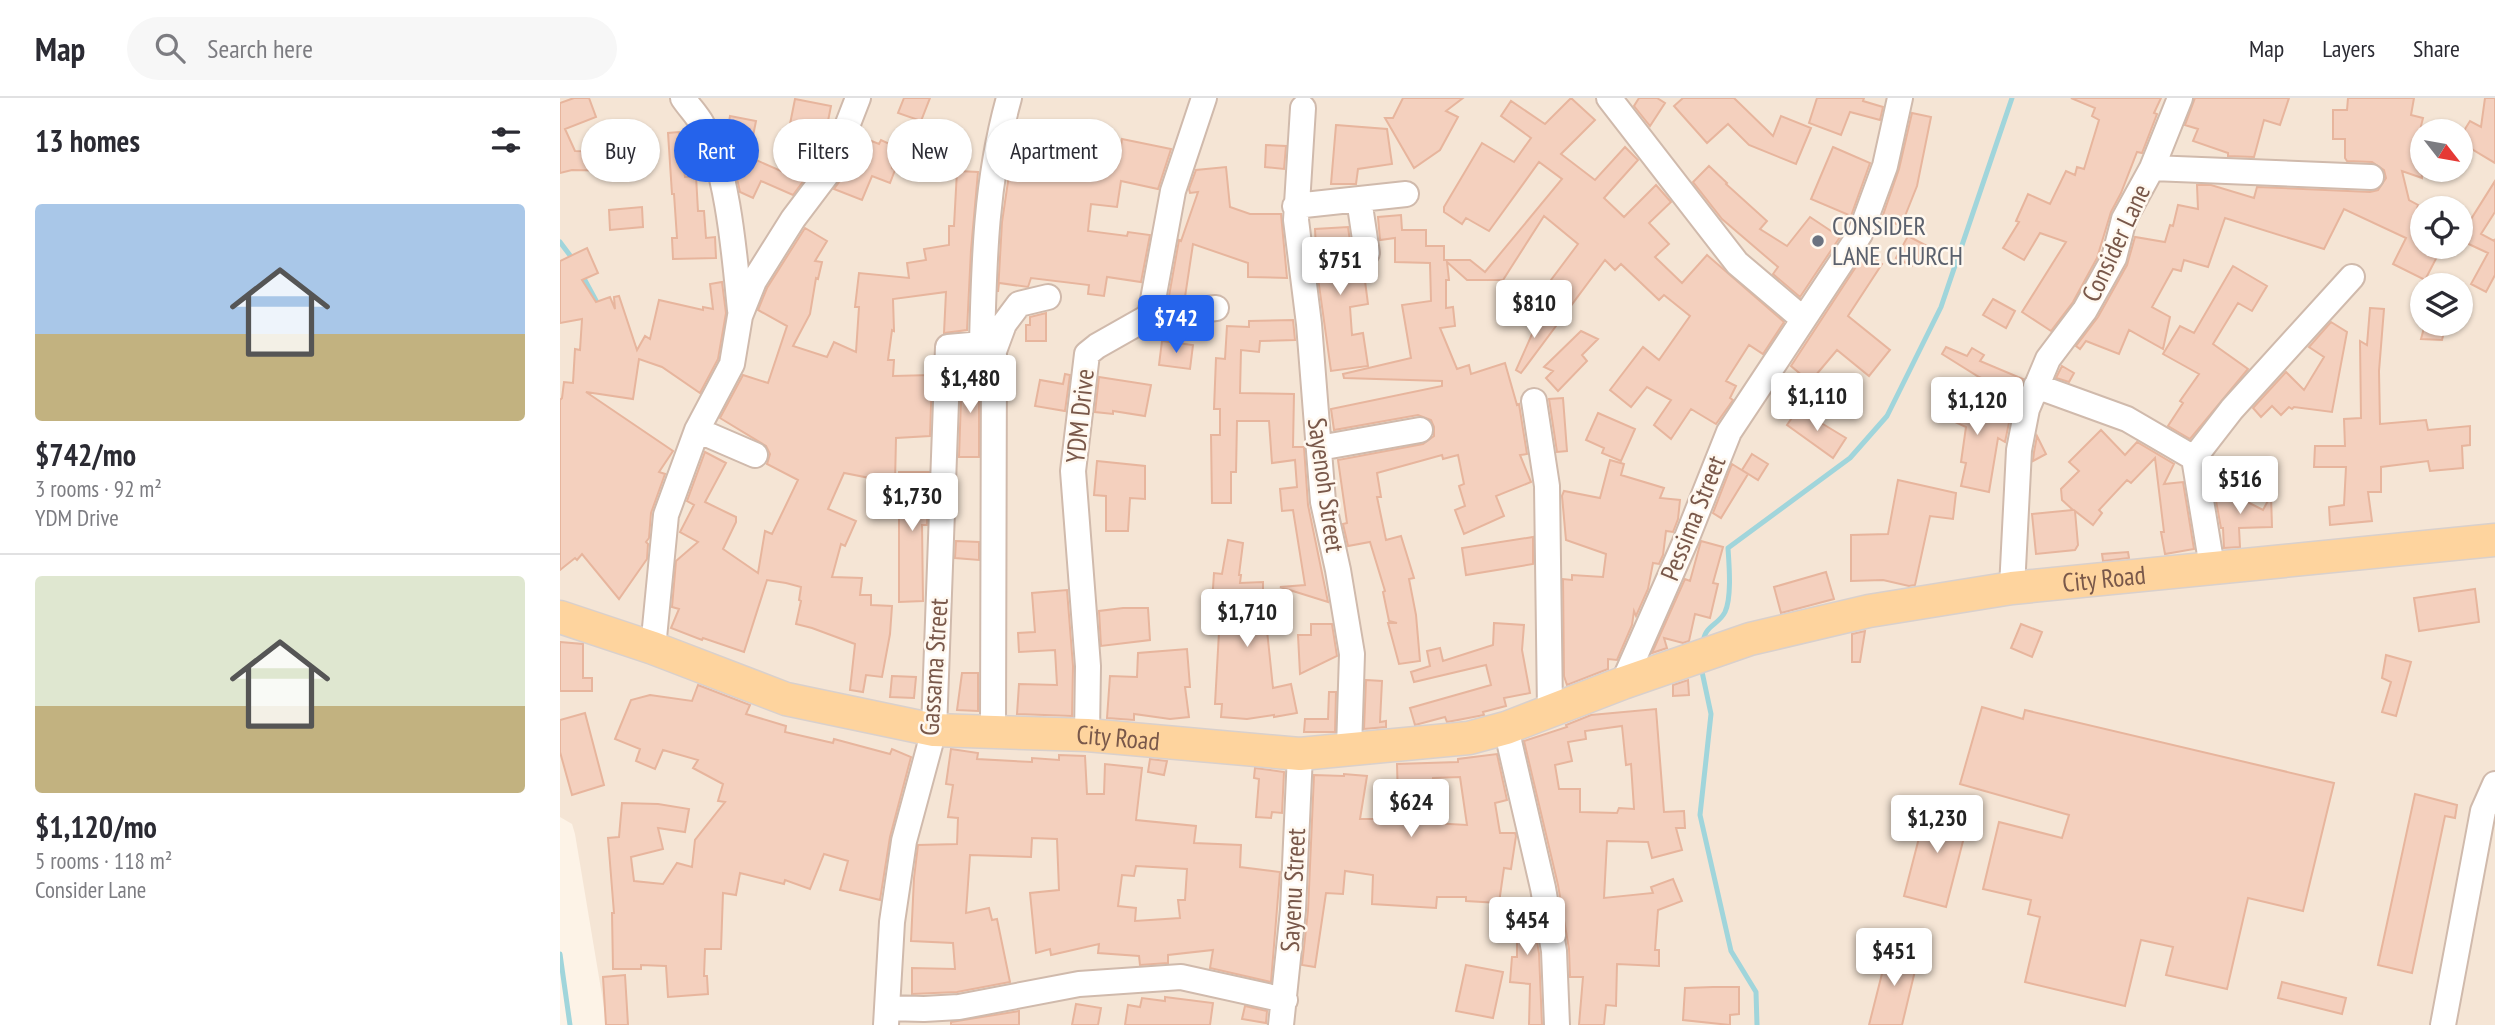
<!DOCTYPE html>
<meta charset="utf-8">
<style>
:root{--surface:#fff;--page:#f7f7f7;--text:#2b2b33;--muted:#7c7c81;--line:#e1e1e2;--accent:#2563eb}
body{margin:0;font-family:"PT Sans Narrow",sans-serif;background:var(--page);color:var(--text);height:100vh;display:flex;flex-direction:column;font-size:26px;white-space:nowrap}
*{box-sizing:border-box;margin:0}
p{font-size:23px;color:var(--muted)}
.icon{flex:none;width:38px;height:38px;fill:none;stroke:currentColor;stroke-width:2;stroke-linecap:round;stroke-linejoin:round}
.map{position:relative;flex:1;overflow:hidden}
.drawer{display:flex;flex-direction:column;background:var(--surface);width:560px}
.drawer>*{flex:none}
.top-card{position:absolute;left:21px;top:21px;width:665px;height:63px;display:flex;gap:14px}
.needle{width:46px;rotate:121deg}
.fabs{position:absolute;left:1850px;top:21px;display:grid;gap:14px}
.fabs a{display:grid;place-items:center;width:63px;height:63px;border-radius:50%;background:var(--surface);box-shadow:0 2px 5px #0004;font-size:35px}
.price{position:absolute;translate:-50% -60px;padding:0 16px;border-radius:7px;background:#fff;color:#222;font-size:23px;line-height:46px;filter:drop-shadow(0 2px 4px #0008)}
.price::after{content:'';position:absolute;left:50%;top:42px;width:21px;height:16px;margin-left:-10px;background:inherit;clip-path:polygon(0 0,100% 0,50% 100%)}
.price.selected{background:var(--accent);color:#fff}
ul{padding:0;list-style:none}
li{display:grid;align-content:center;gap:14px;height:371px;padding:0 35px}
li+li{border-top:2px solid var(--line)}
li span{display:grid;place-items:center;height:217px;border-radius:7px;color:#555}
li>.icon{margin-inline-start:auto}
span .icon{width:126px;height:126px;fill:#fffc;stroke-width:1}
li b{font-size:30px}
h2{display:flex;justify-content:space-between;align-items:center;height:84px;padding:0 35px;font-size:30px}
.chip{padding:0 24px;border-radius:32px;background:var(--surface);box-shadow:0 2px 5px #0004;font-size:24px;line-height:63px}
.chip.selected{background:var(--accent);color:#fff}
header{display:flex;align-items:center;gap:42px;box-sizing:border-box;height:98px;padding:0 35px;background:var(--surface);border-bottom:2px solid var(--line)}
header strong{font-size:33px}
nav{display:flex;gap:38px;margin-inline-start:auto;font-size:24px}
.search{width:490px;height:63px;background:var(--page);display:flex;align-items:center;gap:18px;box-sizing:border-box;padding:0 24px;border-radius:38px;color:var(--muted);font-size:26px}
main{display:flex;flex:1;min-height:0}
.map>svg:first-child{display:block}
.residential{fill:#f5e5d5;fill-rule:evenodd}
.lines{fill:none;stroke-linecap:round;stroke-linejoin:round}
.stream{stroke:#a0d5db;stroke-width:5}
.building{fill:#f4d0be;stroke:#e7b59d;stroke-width:2;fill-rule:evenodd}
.minor-casing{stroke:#d0baac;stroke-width:28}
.major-casing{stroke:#d9d0cc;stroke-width:35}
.minor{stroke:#fff;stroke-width:24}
.major{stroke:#fed49e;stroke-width:32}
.worship-dot{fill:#6b7280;stroke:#fff8ef;stroke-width:2.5}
.labels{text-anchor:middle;stroke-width:5;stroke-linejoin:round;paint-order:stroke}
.worship-label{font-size:26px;fill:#5b616d;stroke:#fff8ef;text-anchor:start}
.street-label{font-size:26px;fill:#79584a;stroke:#fff8ef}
</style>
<header>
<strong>Map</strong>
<div class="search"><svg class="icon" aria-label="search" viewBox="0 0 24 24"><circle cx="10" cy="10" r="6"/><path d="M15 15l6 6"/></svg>Search here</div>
<nav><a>Map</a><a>Layers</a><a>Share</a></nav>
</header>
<main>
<section class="drawer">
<h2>13 homes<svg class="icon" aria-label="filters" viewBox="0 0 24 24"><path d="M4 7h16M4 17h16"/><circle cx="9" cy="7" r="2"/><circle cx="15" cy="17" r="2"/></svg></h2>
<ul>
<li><span style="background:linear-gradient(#a9c7e8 60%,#c2b280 0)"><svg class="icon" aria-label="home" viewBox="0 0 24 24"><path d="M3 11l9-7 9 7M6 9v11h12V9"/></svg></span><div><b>$742/mo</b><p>3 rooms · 92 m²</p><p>YDM Drive</p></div></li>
<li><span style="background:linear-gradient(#dfe7d0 60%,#c2b280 0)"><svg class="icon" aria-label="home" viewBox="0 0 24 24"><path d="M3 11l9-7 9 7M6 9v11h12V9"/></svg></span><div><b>$1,120/mo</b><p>5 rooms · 118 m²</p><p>Consider Lane</p></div></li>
</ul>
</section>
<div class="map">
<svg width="1935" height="927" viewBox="0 0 1935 927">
<rect width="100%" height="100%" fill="#fdf3e7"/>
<path class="residential" d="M0,0H1935V927H47L15,736L12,726L0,719ZM1862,33H1900V72H1862ZM1862,110H1900V149H1862ZM1862,187H1900V226H1862Z"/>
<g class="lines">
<path class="stream" d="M0,144L15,164
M21,175L40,210
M1143,546C1144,527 1158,528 1165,514C1172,499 1169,466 1168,450L1290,360L1327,318L1381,209L1452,0
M1141,569L1151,616L1140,717L1171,853L1196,894L1197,927
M0,856L10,927"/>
</g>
<path class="building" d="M14,0H29L36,19L5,31L15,53L60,54L59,73L12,72L0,75V5Z
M344,0H370L361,23L338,15Z
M843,0H903L886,13L898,19L880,52L854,70L825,20H833Z
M1011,0L1035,22L1001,56L1035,82L1065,49L1078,62L1044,100L1064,119L1096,87L1111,104L1089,125L1109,146L1095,159L1122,185L1147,157L1224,224L1203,256L1189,247L1166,283L1176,288L1170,300L1173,302L1156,326L1131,311L1111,341L1094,327L1111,302L1087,289L1071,309L1050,292L1083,249L1099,262L1130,218L1104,197L1099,202L1061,166L1055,172L1045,162L1010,209L992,195L991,182L1018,146L984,118L943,182H907L887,164L889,182H886V210L893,209L895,228L880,230L897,271L909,267L911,276L945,265L957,307L959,306L967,356L960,357L971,384L936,398L944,418L904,436L895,412L905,408L899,388L904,386L898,357L883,361L882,357L817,375L821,399H817L826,442L841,438L854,480L849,481L856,517L860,563L839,566L828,525H837L829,523L823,494L825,493L810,444L788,448L783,426L787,425L778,362L863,346L874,338V329L871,322L858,317L774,332L771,311L882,288V283L784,280L783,276L851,260L842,207L871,203L870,165L835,164V140L820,142L818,119L841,117L842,132H866V148H884V162H910L925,174L1002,81L979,64L929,133L906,120L902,126L884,114V109L922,45L954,64L971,40L941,18L951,3L985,26Z
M1079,0H1097L1105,5L1090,28L1074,8Z
M1123,0H1174L1213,38L1221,18L1251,30L1236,66L1189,47L1168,26L1147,45L1114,8Z
M1257,0H1304L1303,3L1323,9L1320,22L1290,14L1281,37L1249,25Z
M1511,0H1601L1594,15L1597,16L1582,55L1577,54L1561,95L1551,114L1537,160L1513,204L1491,233L1462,214L1506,144L1480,135L1464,162L1443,150L1459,124L1456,123L1468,96L1490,106L1506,73L1515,77L1517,69L1524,71L1539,22L1532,18L1535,10Z
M1635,0H1729L1720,27L1704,22L1694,59L1668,58V55L1633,43L1638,31L1625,27Z
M1788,0H1854L1851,17L1863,20L1861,28L1862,80L1842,73L1849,102L1858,107L1857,111L1862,113V149H1882L1865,182L1833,166L1846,140L1784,111L1764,151L1665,120L1648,169L1624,162L1621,173L1613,171L1592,209L1610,219L1603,251L1569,232L1559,256L1526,243L1520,251L1516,248L1538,219L1567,167L1575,139L1605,144L1610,127L1613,128L1618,107L1638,111L1637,87H1651L1694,100L1697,89L1810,94L1818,92L1826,80L1824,72L1812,64L1787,63L1785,60V41H1773V12H1787Z
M1925,0H1935V65L1900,44V39L1910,23L1921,29Z
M235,1L271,8L265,38L229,31Z
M1352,15L1371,19L1357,88L1341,128L1322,120L1339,71Z
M170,18L196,23L189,58L170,53L166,41Z
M776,27L827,31L832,66L798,71L796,86H771Z
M119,34L125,79L136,78L138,113H144L146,140L155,139L156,160L113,161L112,140H117L114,96H112L108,35Z
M299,38L319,46L321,42L334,48L330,57L336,59L332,70L335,72L330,85L312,78L302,102L274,91L284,77Z
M562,41L611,51L598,91L561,83L557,109L531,106L528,133L567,138L568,134L590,137L581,184L547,179L544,198L528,196L529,187L471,180L468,189L439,185L438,194L442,124L454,43L560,56Z
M706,47L726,48L724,71L705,69Z
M1273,49L1310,65L1291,118L1251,101Z
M185,57L223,74L225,68L247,78L233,97L201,83L193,100L180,94L176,76Z
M1149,68L1167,85L1166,86L1207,123L1200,131L1227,148L1250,119L1280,139L1240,199L1213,176L1218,169L1162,121L1133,84Z
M666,69L670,109L690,116H721L727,180L688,179V165L633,146L625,199L609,198L619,142L621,143L638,94L630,95L629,91L636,72Z
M397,73L418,74L411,152L407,232L384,235L386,194L333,201L334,233L332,232L328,262H334L333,278L372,277L370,338L336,340L335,385L284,375L268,411L296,423L285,448L281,446L272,479L302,480L300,497H311V507L332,508L330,536L322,579L306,577L303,594L290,592L295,546L252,530L236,526L241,503L239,502L241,489L226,485L207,482L184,554L143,540L142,542L111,530L119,511L112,509L116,463L138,444L120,434L134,407L127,403L145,354L166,365L145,404L176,419V424L163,451L198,475L205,433L212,436L238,382L207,366L210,356L206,348L160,320L183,277L208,285L227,228L198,212L207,190L245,130L267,143L255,163L262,164L258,181L256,180L250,216L233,248L267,259L274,244L296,254L299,209H295L299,175L349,180L347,165L366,162L364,151L389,147V128H394Z
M1935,83V114L1921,136L1934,143L1935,141V177L1926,194L1911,186L1928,155L1900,142V127L1906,129Z
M82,109L83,129L50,132L49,112Z
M788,129L792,157L799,167L800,183H805L808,206L790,209L792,237L803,235L808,268L771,273L757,173L755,131Z
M1348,138L1367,148L1359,164L1356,162L1352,168L1336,160Z
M27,150L38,175L22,182L36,204L50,199L55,211L54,199L59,198L77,252L85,238L90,241L99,202L143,212V209L153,211L150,186L162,184L166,215L158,261L140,295L102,269L79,261L73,301L26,294L113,353L99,374L105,376L91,415L89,440L86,444L88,446L87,461L59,501L22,456L17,462L15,460L0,472V302L2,300L4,284L13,285L15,251L20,252L22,221L0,225V163Z
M1305,155L1322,166L1288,218L1330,252L1309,278L1277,252L1250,284L1231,268Z
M1673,168L1707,188L1692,213L1678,205L1653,246L1688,271L1630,341L1608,328L1623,305L1620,303L1639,276L1603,256L1620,228L1634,235Z
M1433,201L1455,213L1446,230L1423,217Z
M1810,210L1824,211L1819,273L1820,326L1866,322L1868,332L1910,328V347L1902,348L1903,370L1870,373L1868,363L1821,369V394H1808L1812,423L1770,427L1769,409L1784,407L1786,369H1754L1755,348H1785L1784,321L1801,320L1800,243L1807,247Z
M486,215V243H466V227H470V219Z
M981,216L999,224L961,275L956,272Z
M733,222L735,242L700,243L699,254L681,252L680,295L734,296L733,349H744L748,407L768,504L720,489L745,487L733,412L722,413L720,391L737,389L735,362L712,365L709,323H677L676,374H671V405H652L651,337H660V311H654L656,260L665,261L667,228L689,229V223Z
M1771,224L1787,234L1772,314L1734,309L1732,311L1729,309L1721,317L1712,308L1701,319L1693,310L1726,274L1744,292L1764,259L1749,249Z
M1865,226H1886L1882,242L1861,241Z
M1021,233L1038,241L1022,257L1027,263L998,293L986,280L993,273L984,269Z
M602,243L633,247L630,271L599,267Z
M1386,249L1407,258L1412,250L1424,257L1420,263L1463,281L1457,296L1419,279L1382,256Z
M1502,268L1514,275L1509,284L1496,280Z
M402,272H419V359H399Z
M505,276L510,277L505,313L475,308L480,282L503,286Z
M539,279L591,287L585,318L553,313V316L535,314Z
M1390,292L1404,299L1406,295L1450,320L1445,344L1438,340L1429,394L1401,388L1406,365L1401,364L1406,329L1378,316Z
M1003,300L1007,353L997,354L989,301Z
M1238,311L1286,340L1273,360L1227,327Z
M1038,315L1075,331L1061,363L1042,355L1044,350L1026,342Z
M1541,332L1565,357L1577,344L1614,366L1604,386L1623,384L1634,451L1605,456L1601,434H1604L1595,360L1571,385L1567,382L1539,412L1542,415L1533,427L1515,413L1518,447L1515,452L1476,456L1472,416L1513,412L1502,402L1501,391L1519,373L1509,364Z
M1477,338L1486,356L1473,363L1474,354Z
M1192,356L1208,366L1198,382L1182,372Z
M1050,362L1064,366L1061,377L1104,390L1100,400L1120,402L1118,421L1113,434L1106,433L1103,457L1099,466L1093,465L1088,491L1076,518L1074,513L1072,527L1057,562L1048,561V571L1007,587L1004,578L1003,481L1012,482V477L1043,479L1046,456L1006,442L1002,398L1004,393L1040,400Z
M537,363L585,368V401L570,400L568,433H546V398L534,397Z
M1172,366L1188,376L1161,420L1153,415Z
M339,374H369L367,427H362L363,503L339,504Z
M1338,382L1396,395L1393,421L1370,418L1355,487L1349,488L1323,482L1291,483V437L1328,436Z
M1658,389L1703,412L1711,397L1712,429L1679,430L1680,449L1664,450L1663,430H1661L1654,392H1658Z
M973,439V466L906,477L902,450Z
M668,442L683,445L679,477H681L680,485L703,484V500L728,497L729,511L705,513L713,590L731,586L737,615L714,619V617L687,621L661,619L662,606H655L659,534L691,533L689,508L652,505L654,475L662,476Z
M396,443L419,444V462L395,460Z
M1141,443L1163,449L1153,485L1158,486L1150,520L1135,516L1129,543L1123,545L1104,540L1107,550L1092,555L1125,481L1130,483Z
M1568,454L1569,460L1543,463L1542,456Z
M1266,474L1274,501L1221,515L1214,489Z
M1915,491L1919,524L1859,533L1854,500Z
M507,492L513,568L512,618L457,616L459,586L497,587L495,552L459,554L458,535L475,534L472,495Z
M563,510H588L590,542L541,548L539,513Z
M934,525L964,527L962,552L970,595L944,600L946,608L923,614L924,617L887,624L885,619L855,627L850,610L931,587L926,567L854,584L851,574L870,568L867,553L880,550L883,563L933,547Z
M751,526H772L777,558L740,576L738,537H751Z
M1461,526L1482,534L1472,559L1451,550Z
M1305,533L1300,564H1292V536Z
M0,544L23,546V580H32V593H0Z
M627,551L630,589H625L629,619L610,621L574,616V622L547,620L550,578L577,579L578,555Z
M1826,557L1851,564L1836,618L1822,614L1831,584L1822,580Z
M402,575H418V613L397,612Z
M332,578L356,579L354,600L330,599Z
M806,582L822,583L820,624L826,623V629L804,631Z
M1128,582L1129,597L1113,598V587Z
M138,587L190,607L186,616L226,628L225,634L273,645L274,641L330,656L332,651L351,659L330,739L320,802L280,792L288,763L264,756L250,791L225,782L224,786L180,775L176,797L163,795L161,851H145L144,878H147L148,896L108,899L106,868L81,867V871H53L52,815H54L48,740L59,739L62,705L98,706L129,711L125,734L98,730L103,751L71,759L74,783L103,786L117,765L132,769L135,742L165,704L158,703L163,686L133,670L138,662L103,652L95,671L76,663L80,651L55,641L71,602L90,597L132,603Z
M769,594H776L775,634H744L745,621H768Z
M1422,609L1463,621L1465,612L1774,685L1743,813L1688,800L1667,891L1606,877L1613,849L1581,842L1565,908L1465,884L1480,819L1468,816L1471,802L1423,791L1439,724L1502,740L1509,717L1400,686Z
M1096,611L1104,714L1124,713L1125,730H1116L1122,752L1092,760L1088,744L1047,743L1044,800L1093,795L1091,789L1113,781L1122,803L1098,812L1095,852H1099V868L1057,866L1056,908L1046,907L1044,927H1019L1023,879H1010L1009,851L998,787L964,643L1007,629L1006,627L1031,617ZM1062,628L1066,667L1071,666L1074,711L1059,710L1057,715L1020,714V691H999L995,667L1012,663L1008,644L1026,641L1025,633Z
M25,615L44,687L12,697L0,654V622Z
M391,651L418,655L417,661L472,664V660L499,662V657L525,658L527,696H544L545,666L582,670L576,722L636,728L634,745L681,747L680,769L720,774L711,884L650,870L653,852L608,857V865L580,867L579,858L538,855L539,846L491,857L490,851L476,855L470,795L499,792L497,741L472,740L471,759L410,757L406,815L429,810L432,822L437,821L450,884L397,894L352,896V870L395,871L393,845L351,843L354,780L358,747L397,746L398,720L388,719L393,687L386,686ZM576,768L627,771L625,802H618L620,820L575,823L576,810L558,808L562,777L574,778Z
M937,656L947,702L935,705L940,735H955L956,738L951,771L944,770L939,805L906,803V799H877L876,810L812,806L813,777L785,773L783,796L766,795L755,869L742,867L748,813L754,677L784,678V676L807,678L800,721H832L833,702L838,703L837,666L898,664V661ZM900,679L907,727L872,725L873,680Z
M590,661L607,663L604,677L588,674Z
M695,670L724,674L722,715L712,714L711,720L696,719L699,681L694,680Z
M1855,696L1897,707L1895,720L1885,718L1852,875L1818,867Z
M1368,705L1410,716L1386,809L1344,798Z
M953,802L970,803L979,855L982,927H969L970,886L950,884L952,859H957V832L947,830Z
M1329,848L1359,856L1342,927H1309Z
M906,867L943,874L933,920L896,913Z
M65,877L68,927H46L43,879Z
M1722,884L1786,900L1782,916L1718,900Z
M1153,889H1179V916L1170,917V927L1123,922L1125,890Z
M605,899L653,905L650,927H565L568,907L580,909L582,900L605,903Z
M516,906L541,910L538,927H512Z
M685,908L707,913L706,925L682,921Z
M459,913V927H391V924Z"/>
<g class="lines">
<g class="minor-casing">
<path id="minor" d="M123,0C129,9 137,17 142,26C168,68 175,163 180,212
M1049,0L1177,165L1243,221
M743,10L736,122L749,226L763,404L778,472L792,556L789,651
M1592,70L1811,79
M799,101L807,155
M735,108L846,96
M590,218L656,210
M1476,288L1567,321L1634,360
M974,303L987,388L990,612
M137,332L195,357
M759,350L860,332
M1652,469L1634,360L1672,311L1792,179
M1452,490L1459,352L1467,311L1488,261L1525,212L1554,160L1564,121L1592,70L1620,0
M93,550L106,417L137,332L172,266L180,218L194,183L233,121L270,72L298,0
M1063,585L1126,442L1169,334L1300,136L1325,68L1340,0
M946,630L983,790L994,853L997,927
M433,632L434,253L444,226L459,206L488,199
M527,637L528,568L513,373L527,256L537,248L590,218L613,93L644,0
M327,910L364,911L399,909L519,886L621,879L725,902
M326,927L332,824L344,743L374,632L388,249L422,246C424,162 426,82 449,0
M721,927L733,812L740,656
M1883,927L1923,713L1935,686"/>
</g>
<g class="major-casing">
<g id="major">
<path id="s1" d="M0,519L93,550L226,601L374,632L527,637L740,656L909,640L946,630L1063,585L1190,541L1309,513L1452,490L1935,442"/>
</g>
</g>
<use href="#minor" class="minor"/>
<use href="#major" class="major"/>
</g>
<circle class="worship-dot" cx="1258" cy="143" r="7"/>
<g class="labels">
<g class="worship-label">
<text x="1272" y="137">CONSIDER<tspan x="1272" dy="30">LANE CHURCH</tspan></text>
</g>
<g class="street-label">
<text transform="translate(1556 145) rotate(-65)" y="9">Consider Lane</text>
<text transform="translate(520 318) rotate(-84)" y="9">YDM Drive</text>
<text transform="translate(766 387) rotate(82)" y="9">Sayenoh Street</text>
<text transform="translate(1133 420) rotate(-68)" y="9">Pessima Street</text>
<text dy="9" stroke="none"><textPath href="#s1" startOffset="1586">City Road</textPath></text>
<text transform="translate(374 569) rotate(-86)" y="9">Gassama Street</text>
<text dy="9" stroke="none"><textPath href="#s1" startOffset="576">City Road</textPath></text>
<text transform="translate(733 792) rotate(-87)" y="9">Sayenu Street</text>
</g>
</g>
</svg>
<div class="fabs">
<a><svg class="needle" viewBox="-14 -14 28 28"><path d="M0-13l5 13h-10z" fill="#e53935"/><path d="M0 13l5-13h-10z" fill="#7c7c81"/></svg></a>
<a><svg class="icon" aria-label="locate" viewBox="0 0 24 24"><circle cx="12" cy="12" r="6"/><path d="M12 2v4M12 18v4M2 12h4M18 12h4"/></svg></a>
<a><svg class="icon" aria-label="layers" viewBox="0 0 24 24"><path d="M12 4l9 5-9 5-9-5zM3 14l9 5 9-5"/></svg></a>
</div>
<b class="price" style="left:780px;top:199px">$751</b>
<b class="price" style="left:974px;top:242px">$810</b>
<b class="price selected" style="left:616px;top:257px">$742</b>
<b class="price" style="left:410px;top:317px">$1,480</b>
<b class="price" style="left:1257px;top:335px">$1,110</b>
<b class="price" style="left:1417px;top:339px">$1,120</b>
<b class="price" style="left:1680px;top:418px">$516</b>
<b class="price" style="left:352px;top:435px">$1,730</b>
<b class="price" style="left:687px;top:551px">$1,710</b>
<b class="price" style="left:851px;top:741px">$624</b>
<b class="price" style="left:1377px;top:757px">$1,230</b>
<b class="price" style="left:967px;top:859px">$454</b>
<b class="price" style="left:1334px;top:890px">$451</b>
<div class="top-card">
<a class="chip">Buy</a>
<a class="chip selected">Rent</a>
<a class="chip">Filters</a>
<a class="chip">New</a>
<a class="chip">Apartment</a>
</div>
</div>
</main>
